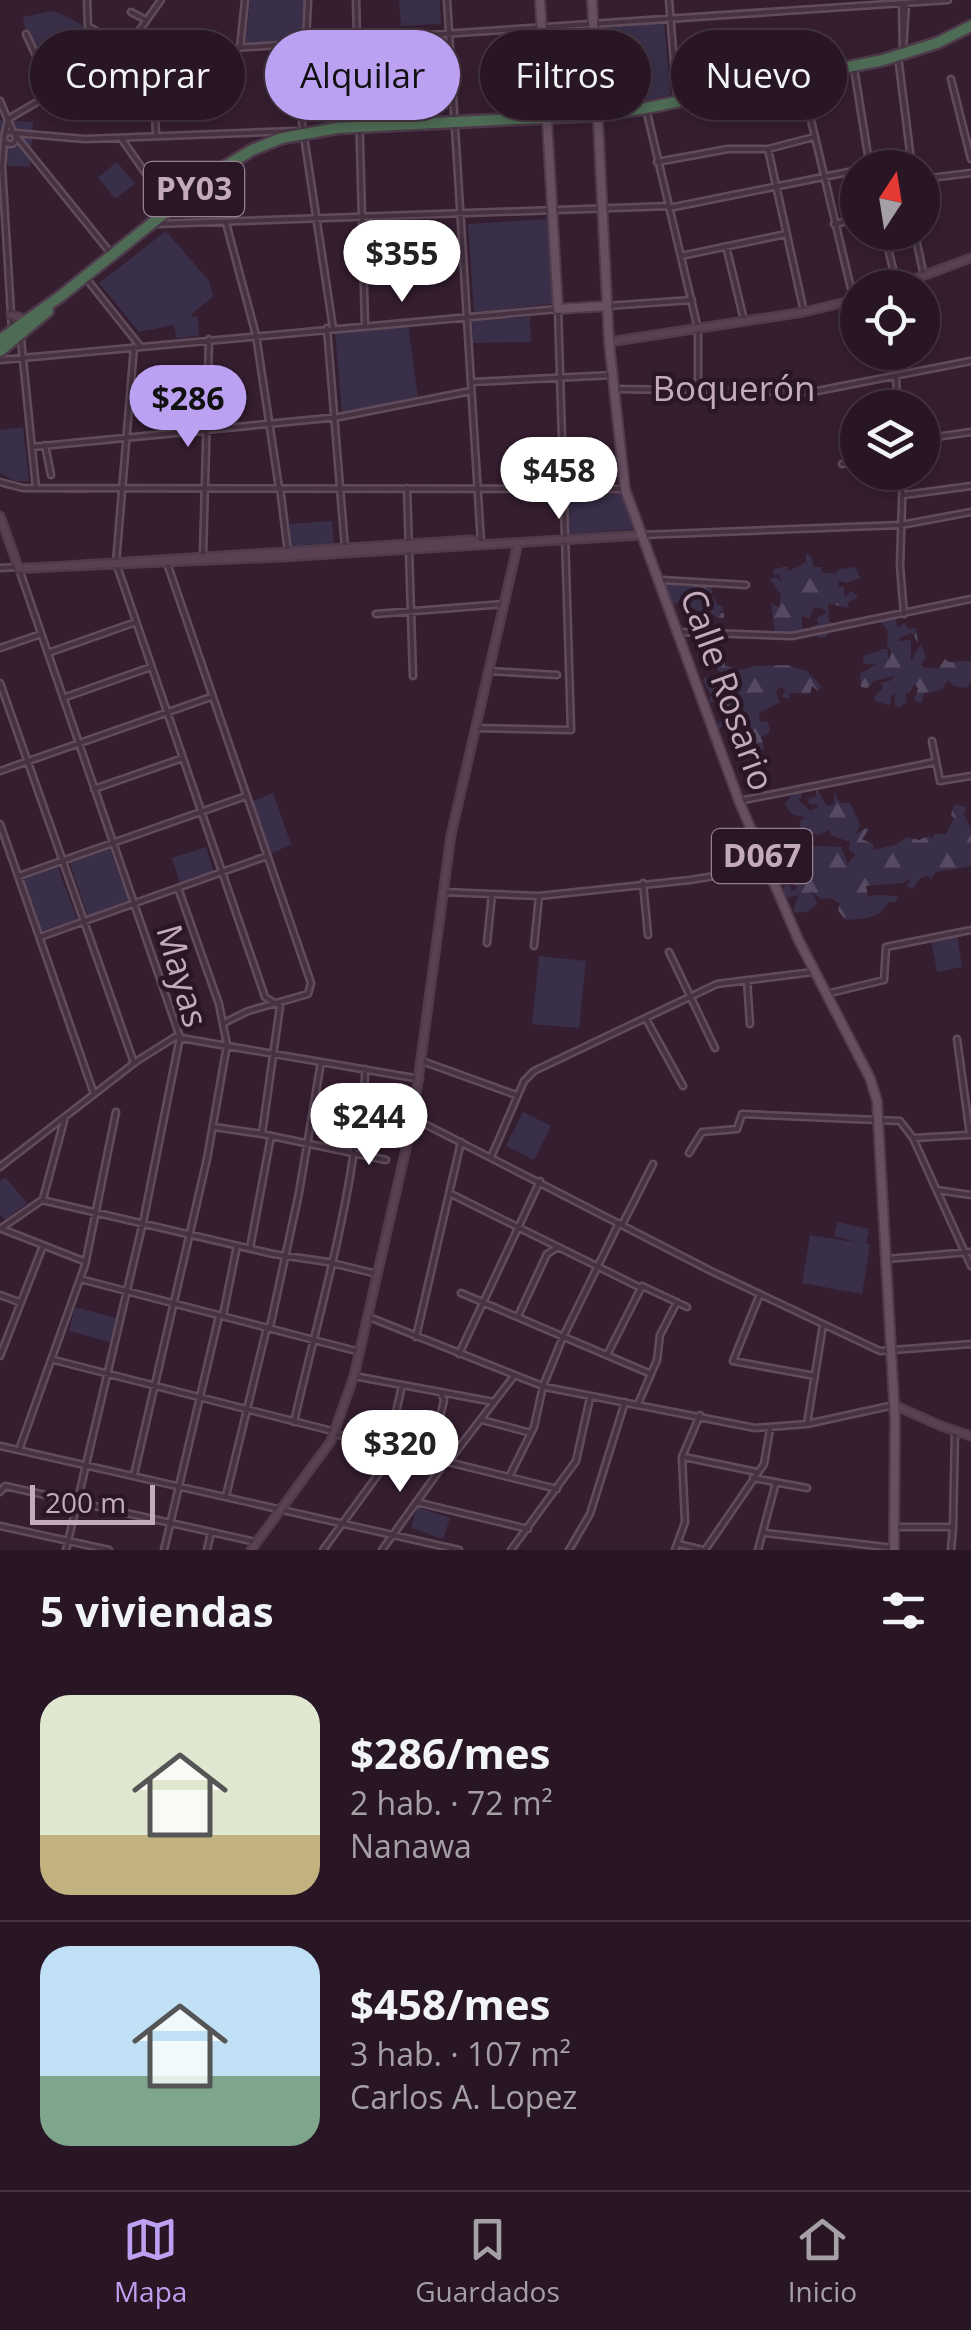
<!DOCTYPE html>
<html lang="es">
<meta charset="utf-8">
<style>
:root{--surface:#281624;--page:#301f2c;--text:#f1f3f6;--muted:#a59fa6;--line:#443541;--accent:#bca0f2}
body{margin:0;font-family:"Open Sans",sans-serif;background:var(--page);color:var(--text);height:100vh;display:flex;flex-direction:column;font-size:38px;white-space:nowrap}
*{box-sizing:border-box;margin:0}
p{font-size:32px;color:var(--muted)}
.icon{flex:none;width:55px;height:55px;fill:none;stroke:currentColor;stroke-width:2;stroke-linecap:round;stroke-linejoin:round}
.map{position:relative;height:1550px;overflow:hidden}
.sheet{display:flex;flex-direction:column;background:var(--surface);flex:1}
.sheet>*{flex:none}
.hud{position:absolute;left:30px;top:30px;width:912px;height:90px;display:flex;gap:20px}
.needle{width:65px;rotate:12deg}
.fabs{position:absolute;left:840px;top:150px;display:grid;gap:20px}
.fabs a{display:grid;place-items:center;width:100px;height:100px;border-radius:50%;background:var(--surface);box-shadow:0 5px 15px #0003,0 0 0 2px var(--line);font-size:50px}
.scale{position:absolute;left:30px;bottom:25px;width:125px;box-sizing:border-box;padding-left:10px;border:5px solid #c3abbd;border-top:0;font-size:28px;line-height:35px;white-space:nowrap;color:#c3abbd;-webkit-text-stroke:8px #2a1726;paint-order:stroke}
.price{position:absolute;translate:-50% -85px;padding:0 22px;border-radius:35px;background:#fff;color:#222;font-size:32px;line-height:65px;filter:drop-shadow(0 2px 5px #0008)}
.price::after{content:'';position:absolute;left:50%;top:60px;width:30px;height:22px;margin-left:-15px;background:inherit;clip-path:polygon(0 0,100% 0,50% 100%)}
.price.current{background:var(--accent);color:#111}
ul{padding:0;list-style:none}
li{display:flex;align-items:center;gap:30px;height:250px;padding:0 40px}
li+li{border-top:2px solid var(--line)}
li span{display:grid;place-items:center;flex:none;width:280px;height:200px;border-radius:30px;color:#555}
li>.icon{margin-inline-start:auto}
span .icon{width:120px;height:120px;fill:#fffc;stroke-width:1}
li b{font-size:42px}
h2{display:flex;justify-content:space-between;align-items:center;height:120px;padding:0 40px;font-size:42px}
.pill{padding:0 35px;border-radius:45px;background:var(--surface);box-shadow:0 5px 15px #0003,0 0 0 2px var(--line);font-size:35px;line-height:90px}
.pill.current{background:var(--accent);color:#111}
.menu{display:flex;justify-content:space-around;align-items:center;height:140px;border-top:2px solid var(--line);background:var(--surface);font-size:28px;color:var(--muted)}
.menu a{display:grid;justify-items:center;gap:5px}
.menu .current{color:var(--accent)}
.map>svg:first-child{display:block}
.green{fill:#3a2f49}
.forest{fill:url(#forest-firs)}
.lines{fill:none;stroke-linecap:round;stroke-linejoin:round}
.stream{stroke:#562d4d;stroke-width:2.5}
.street-casing{stroke:#614c5c;stroke-width:9}
.secondary-casing{stroke:#4f3b4a;stroke-width:11}
.primary-casing{stroke:#4f3b4a;stroke-width:12}
.highway-casing{stroke:#4d3949;stroke-width:15}
.street{stroke:#463241;stroke-width:4}
.secondary{stroke:#594052;stroke-width:6}
.primary{stroke:#664f61;stroke-width:8}
.highway{stroke:#4e6c55;stroke-width:10}
.labels{text-anchor:middle;stroke-width:9;stroke-linejoin:round;paint-order:stroke}
.shield{fill:#2a1726;stroke:#957f90;stroke-width:2.5}
.shield-label{font-size:32px;font-weight:bold;fill:#c3abbd}
.street-label{font-size:35px;fill:#c3abbd;stroke:#2a1726}
</style>
<div class="map">
<svg width="971" height="1550" viewBox="0 0 971 1550">
<defs>
<pattern id="forest-firs" width="22" height="20" patternUnits="userSpaceOnUse" patternTransform="scale(2.5)"><rect width="22" height="20" fill="#3a2f49"/><path d="M5 1l3.5 6h-7zM16 11l3.5 6h-7z" fill="#554a61"/></pattern>
</defs>
<rect width="100%" height="100%" fill="#351e30"/>
<path class="green" d="M250,0H305L303,40L245,45Z
M399,0H440L441,24L401,26Z
M53,11C77,19 96,36 118,48L53,84L24,25L23,17Z
M664,22L671,95L602,109L599,28Z
M587,28L589,65L569,66L567,29Z
M0,120L33,122L30,167L0,165Z
M117,162L135,184L115,199L98,177Z
M548,219L552,304L474,312L468,224Z
M166,231L209,281L213,296L191,315L192,317H198L199,336L176,338L174,325L139,332L99,283Z
M530,317L531,342L473,343L472,321Z
M408,324L418,398L342,413L335,333Z
M23,427L29,481H15L0,473V430Z
M567,494H622L633,529L568,534Z
M332,521L334,545L290,547L289,524Z
M273,793L291,844L269,855L251,802Z
M109,847L129,902L88,916L69,861Z
M206,847L214,872L180,883L172,858Z
M58,867L77,919L41,931L23,879Z
M957,935L962,967L937,972L931,940Z
M539,956L586,961L579,1028L532,1024Z
M523,1112L551,1126L534,1160L506,1146Z
M5,1177L27,1203L5,1220L0,1214V1181Z
M837,1222L869,1229L866,1244L870,1245L862,1294L802,1283L810,1235L860,1243L834,1236Z
M75,1307L116,1318L110,1342L69,1331Z
M417,1507L450,1518L443,1539L411,1528Z"/>
<path class="forest" d="M806,553L811,556L814,567H822L821,572L835,574L840,569L855,567L860,578L846,583L839,581L838,587H844L845,597L851,591L858,597L849,602L847,608L828,603L829,621L836,626L831,628L826,637L820,638L813,634L811,627L818,624L817,618L826,613L825,609L814,607L809,619L802,616V628L805,630L790,640L775,634L771,603L779,607L781,595L770,579L776,577L782,582L779,575L773,574L774,569L786,567L789,571L806,562Z
M677,576L682,582L696,579L711,581L712,593L707,596L714,597L717,605L723,606V611L717,613H724V618H718L709,612L697,611L693,607L686,612L681,611L680,602L672,604L666,594L668,590L661,581L664,577L671,581Z
M896,617L897,627L905,623L908,629L916,628L918,643L912,633L899,638L900,641L911,640V661L921,644L926,657L921,665L925,668H939L945,659L949,662L971,661V682L967,688L954,686L948,680L941,690L924,693L922,702H917L914,700L918,689L915,684L909,693H905L907,702L900,707L895,706V693L889,698L892,700L889,705L877,702L874,698L883,688L881,683L892,680L894,676L874,681L867,688L861,687L860,674L877,664H863L864,656L883,649H887L889,661L891,650L887,646L888,631L881,622Z
M724,650L725,666L743,670L753,666L787,665L807,671L821,686L818,691L812,686L810,694L789,693L790,698H782L785,689L778,687L776,694L780,702L759,713L760,721L768,722L770,732L761,737L764,748L759,753H754L745,727H735L749,713L735,722L728,720L718,730L717,725L731,710L722,700L709,703L711,695L703,681L705,677L734,681L738,679C730,676 718,675 714,665L720,662Z
M801,790L802,797L798,800L810,811L818,807L817,804H810L807,799L815,797L817,790L827,806L834,804V792L840,803H850L860,825L855,835L866,828L869,829L862,839L873,844V850L895,845L908,837L919,840L929,836L932,839L935,834H946L954,818L951,815L954,804L966,807L964,815L971,828V866L936,872L931,879L928,876L920,878L913,889L906,886L911,880L908,879L903,883L866,886L868,897C877,893 889,896 899,896L895,902H888C881,920 862,918 845,920L838,910L840,904L831,898L821,899L810,891L818,904L807,912L795,913L793,909L799,895L787,898L783,890L786,884L791,887V892L798,887L794,886L795,878L801,873L783,869V866L802,865L807,859L805,853L813,846L841,847L848,864L855,854L849,850L850,842L830,835V830L819,835L802,832L799,822L805,817L793,815L785,805L793,792Z"/>
<g class="lines">
<path class="stream" d="M67,492H89"/>
<g class="street-casing">
<path id="street" d="M87,0L88,26L126,49
M308,0L302,123L333,328
M356,0L365,325
M447,0L481,543
M669,0L677,100
M902,3L903,51
M131,12L146,20
M26,34L53,92
M240,48L245,0
M126,49L161,0
M903,51L906,3
M152,54L156,134
M898,56L912,168
M854,68L870,168
M801,78L853,297
M951,79L971,159
M0,101L13,132
M647,113L698,329V391
M4 138a6 6 0 1 1 12 0a6 6 0 1 1-12 0Z
M5,133L8,119L116,56L948,0
M15,133L85,139L295,131
M16,136L109,251
M121,138L170,208
M4,141L2,167L12,330
M768,149L804,312
M657,162L728,149H768L814,137
M922,179L971,173
M669,208L858,170
M226,223L256,335L279,488
M156,224L669,206
M834,224L858,219
M884,232L897,285
M915,234L924,276
M726,246L744,320
M681,256L786,234
M85,277L140,346
M607,306L692,300
M327,328L345,548
M21,340L36,488
M134,347L116,563L265,997L280,1006L262,1134
M0,360L558,309L571,730L476,728
M896,377L898,408
M473,382L613,375
M614,389L812,392L971,361
M922,439L971,432
M45,445L51,475
M32,447L339,417L471,391
M842,464L858,461
M903,472L900,566L904,614
M0,482L23,488L624,489
M280,488L288,552
M407,488L413,676
M904,495L971,486
M642,535L901,525L971,512
M203,555L209,339
M167,563L311,983L308,994L248,1011L224,1023
M0,568L18,567
M19,569L180,1037L144,1218L66,1550
M662,580L746,585
M376,614L504,604
M680,632L792,636L971,599
M0,648L41,634
M48,653L136,622
M489,671L557,675
M0,683L134,1063
M63,698L151,667
M932,741L940,781L971,776
M0,771L211,697
M94,789L180,759
M739,801L935,762
M0,824L94,1094
M19,876L246,796
M643,883L648,935
M443,892L539,896L690,880L766,868
M40,937L267,856
M487,943L492,894
M534,946L539,896
M669,952L715,1048
M747,980L750,1024
M826,994L884,980L886,947L971,930
M646,1019L683,1086
M957,1039L970,1135
M422,1061L516,1095
M413,1118L711,1271L880,1351L971,1344
M214,1127L262,1134L386,1160
M913,1138L968,1135
M689,1153L702,1132L737,1129L742,1114L900,1121L913,1138L971,1266
M492,1155L524,1081L534,1071L717,984L813,972
M0,1167L137,1061L175,1037L420,1079
M937,1190L971,1195
M451,1194L641,1288
M43,1199L65,1117
M622,1225L653,1164
M0,1229L42,1200L273,1254L328,1262L377,1274
M2,1229L86,1262
M250,1248L271,1136
M886,1259L971,1252
M80,1279L360,1352
M461,1293L651,1374
M760,1294L733,1361L815,1376
M0,1295L19,1302
M519,1314L547,1254L558,1247
M223,1315L237,1246
M369,1317L545,1387L755,1428L807,1424L894,1405
M270,1327L299,1193L321,1062
M416,1337L461,1142
M459,1354L540,1181
M607,1355L642,1286L687,1307
M0,1356L43,1246
M54,1360L336,1432
M354,1376L494,1402
M638,1404L657,1360L660,1335L677,1302
M482,1420L531,1433
M294,1422C316,1325 345,1228 357,1129C360,1108 366,1091 365,1069
M807,1424L823,1325
M393,1425L402,1386
M335,1434L557,1489
M436,1434L444,1400L441,1392
M0,1446L459,1550
M19,1450L85,1265L116,1112
M684,1457L757,1472
M448,1462L514,1376
M134,1475L207,1159L227,1045L219,1004L178,888
M509,1477L534,1427L543,1386L563,1337L619,1223
M753,1478L807,1488
M0,1492L5,1486L256,1542
M226,1496L267,1327
M416,1502L528,1529
M0,1526L109,1550
M894,1527H953L951,1550
M953,1527L955,1431
M765,1533L894,1548
M678,1544L703,1550
M164,1550L219,1316
M207,1550L211,1532
M323,1550L396,1450
M382,1550L446,1461
M511,1550L576,1461L590,1398
M569,1550L590,1514L625,1402
M675,1550L685,1522L682,1457L700,1415
M705,1550L764,1464L770,1429
M758,1550L776,1482"/>
</g>
<g class="secondary-casing">
<path id="secondary" d="M890,288L971,258
M11,315L25,319
M609,342L804,312L858,299
M0,516L19,569L471,540L478,543
M25,568L282,557L642,535
M894,1405L941,1426L971,1436
M251,1550L331,1441L354,1376L413,1118L451,835L518,543"/>
</g>
<g class="primary-casing">
<path id="primary" d="M540,0L558,309L607,306
M592,0L609,342L625,489L739,801L798,939L870,1078L877,1101L895,1420L894,1550"/>
</g>
<g class="highway-casing">
<path id="highway" d="M0,340L62,295L216,172L252,150L282,138L337,128L597,115L646,108L883,60L937,43L971,26
M0,351L48,311"/>
</g>
<use href="#street" class="street"/>
<use href="#secondary" class="secondary"/>
<use href="#primary" class="primary"/>
<use href="#highway" class="highway"/>
</g>
<g class="labels">
<g class="shield">
<rect x="144" y="162" width="100" height="54" rx="8"/>
<rect x="712" y="829" width="100" height="54" rx="8"/>
</g>
<g class="shield-label">
<text x="194" y="200">PY03</text>
<text x="762" y="867">D067</text>
</g>
<g class="street-label">
<text x="734" y="401">Boquerón</text>
<text transform="translate(727 690) rotate(70)" y="12">Calle Rosario</text>
<text transform="translate(182 976) rotate(74)" y="12">Mayas</text>
</g>
</g>
</svg>
<div class="fabs">
<a><svg class="needle" viewBox="-14 -14 28 28"><path d="M0-13l5 13h-10z" fill="#e53935"/><path d="M0 13l5-13h-10z" fill="#a59fa6"/></svg></a>
<a><svg class="icon" aria-label="locate" viewBox="0 0 24 24"><circle cx="12" cy="12" r="6"/><path d="M12 2v4M12 18v4M2 12h4M18 12h4"/></svg></a>
<a><svg class="icon" aria-label="layers" viewBox="0 0 24 24"><path d="M12 4l9 5-9 5-9-5zM3 14l9 5 9-5"/></svg></a>
</div>
<div class="scale">200 m</div>
<b class="price" style="left:402px;top:305px">$355</b>
<b class="price current" style="left:188px;top:450px">$286</b>
<b class="price" style="left:559px;top:522px">$458</b>
<b class="price" style="left:369px;top:1168px">$244</b>
<b class="price" style="left:400px;top:1495px">$320</b>
<div class="hud">
<a class="pill">Comprar</a>
<a class="pill current">Alquilar</a>
<a class="pill">Filtros</a>
<a class="pill">Nuevo</a>
</div>
</div>
<section class="sheet">
<h2>5 viviendas<svg class="icon" aria-label="filters" viewBox="0 0 24 24"><path d="M4 7h16M4 17h16"/><circle cx="9" cy="7" r="2"/><circle cx="15" cy="17" r="2"/></svg></h2>
<ul>
<li><span style="background:linear-gradient(#dfe7d0 70%,#c2b280 0)"><svg class="icon" aria-label="home" viewBox="0 0 24 24"><path d="M3 11l9-7 9 7M6 9v11h12V9"/></svg></span><div><b>$286/mes</b><p>2 hab. · 72 m²</p><p>Nanawa</p></div></li>
<li><span style="background:linear-gradient(#bfe0f5 65%,#7fa58c 0)"><svg class="icon" aria-label="home" viewBox="0 0 24 24"><path d="M3 11l9-7 9 7M6 9v11h12V9"/></svg></span><div><b>$458/mes</b><p>3 hab. · 107 m²</p><p>Carlos A. Lopez</p></div></li>
</ul>
</section>
<nav class="menu">
<a class="current"><svg class="icon" aria-label="map" viewBox="0 0 24 24"><path d="M3 6l6-2 6 2 6-2v14l-6 2-6-2-6 2zM9 4v14M15 6v14"/></svg>Mapa</a>
<a><svg class="icon" aria-label="saved" viewBox="0 0 24 24"><path d="M7 4h10v16l-5-4-5 4z"/></svg>Guardados</a>
<a><svg class="icon" aria-label="home" viewBox="0 0 24 24"><path d="M3 11l9-7 9 7M6 9v11h12V9"/></svg>Inicio</a>
</nav>
